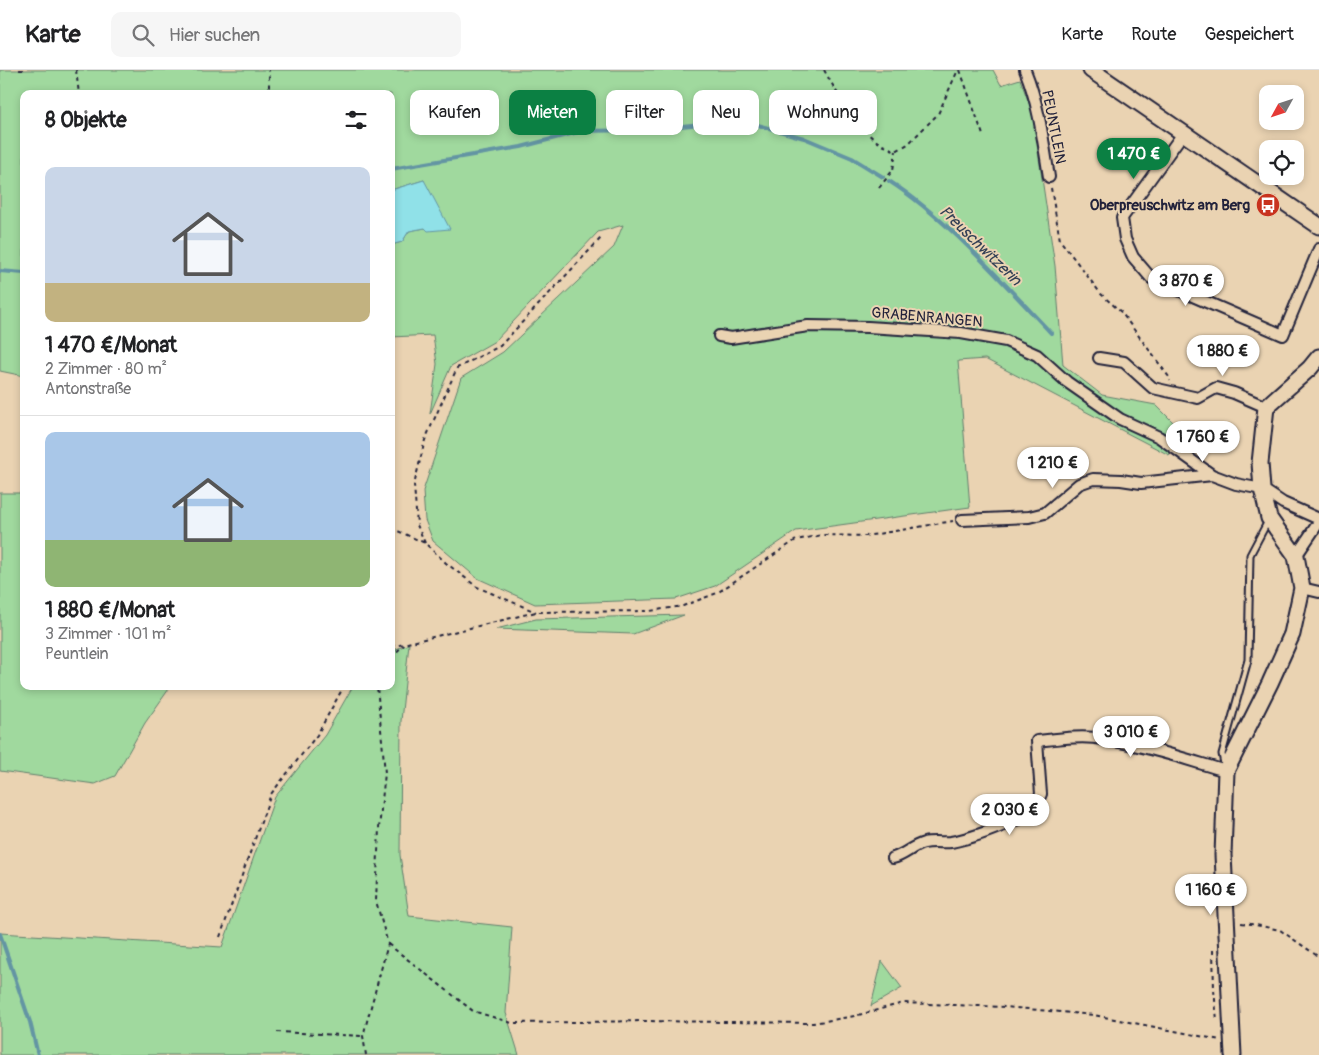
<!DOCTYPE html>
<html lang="de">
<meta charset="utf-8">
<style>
:root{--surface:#fff;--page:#f6f6f6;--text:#202124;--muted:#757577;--line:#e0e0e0;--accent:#0b8043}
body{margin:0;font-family:Pangolin,sans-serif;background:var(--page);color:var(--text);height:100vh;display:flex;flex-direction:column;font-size:19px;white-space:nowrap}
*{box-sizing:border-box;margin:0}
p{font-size:16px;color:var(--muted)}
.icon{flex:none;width:28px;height:28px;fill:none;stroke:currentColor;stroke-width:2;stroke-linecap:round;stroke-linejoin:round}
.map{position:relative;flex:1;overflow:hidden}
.drawer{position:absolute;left:20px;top:20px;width:375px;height:600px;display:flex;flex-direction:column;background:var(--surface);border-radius:10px;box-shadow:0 2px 8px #0003}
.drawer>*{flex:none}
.guide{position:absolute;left:410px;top:20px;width:475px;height:45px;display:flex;gap:10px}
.needle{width:32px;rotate:230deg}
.fabs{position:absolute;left:1259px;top:15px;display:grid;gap:10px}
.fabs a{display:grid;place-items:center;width:45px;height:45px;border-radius:10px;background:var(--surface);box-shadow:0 2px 8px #0003;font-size:25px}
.price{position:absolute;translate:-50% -42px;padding:0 11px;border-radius:18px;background:#fff;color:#222;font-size:16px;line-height:32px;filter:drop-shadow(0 1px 2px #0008)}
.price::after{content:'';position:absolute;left:50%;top:30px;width:15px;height:11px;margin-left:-8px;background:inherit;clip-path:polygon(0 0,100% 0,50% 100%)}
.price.on{background:var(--accent);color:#fff}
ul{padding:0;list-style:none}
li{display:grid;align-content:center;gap:10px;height:265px;padding:0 25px}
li+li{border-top:1px solid var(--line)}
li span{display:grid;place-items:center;height:155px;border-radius:10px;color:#555}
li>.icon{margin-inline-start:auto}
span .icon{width:90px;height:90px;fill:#fffc;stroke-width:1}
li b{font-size:21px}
h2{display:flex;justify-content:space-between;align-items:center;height:60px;padding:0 25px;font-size:21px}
.pill{padding:0 18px;border-radius:10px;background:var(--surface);box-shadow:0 2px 8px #0003;font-size:18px;line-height:45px}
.pill.on{background:var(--accent);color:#fff}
header{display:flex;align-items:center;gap:30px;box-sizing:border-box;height:70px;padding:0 25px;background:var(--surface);border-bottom:1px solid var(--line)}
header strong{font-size:24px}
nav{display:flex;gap:28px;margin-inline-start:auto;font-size:18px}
.search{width:350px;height:45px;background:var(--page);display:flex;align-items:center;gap:12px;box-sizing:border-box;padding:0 18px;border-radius:10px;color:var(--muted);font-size:19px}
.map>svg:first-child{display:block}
.green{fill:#a0d99e;stroke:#617e6c}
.water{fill:#90e1e8;stroke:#6495a3}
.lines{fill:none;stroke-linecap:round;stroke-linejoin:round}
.stream{stroke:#6495a3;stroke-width:4}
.lane-casing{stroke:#22223b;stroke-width:9}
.street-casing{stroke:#22223b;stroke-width:14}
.secondary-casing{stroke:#22223b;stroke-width:19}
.path{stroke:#22223b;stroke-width:2;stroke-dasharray:4 4;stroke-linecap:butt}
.lane{stroke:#ead3b2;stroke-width:5}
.street{stroke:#ead3b2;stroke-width:10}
.secondary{stroke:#ead3b2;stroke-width:15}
.labels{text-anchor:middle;stroke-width:4;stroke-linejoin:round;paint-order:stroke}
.street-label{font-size:15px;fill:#22223b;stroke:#ead3b2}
.poi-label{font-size:15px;font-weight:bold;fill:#22223b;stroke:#ead3b2;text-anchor:end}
.water-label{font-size:16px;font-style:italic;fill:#323f55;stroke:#ead3b2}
</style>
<header>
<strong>Karte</strong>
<div class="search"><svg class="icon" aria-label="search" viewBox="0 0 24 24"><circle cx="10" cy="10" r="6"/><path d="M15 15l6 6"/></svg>Hier suchen</div>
<nav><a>Karte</a><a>Route</a><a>Gespeichert</a></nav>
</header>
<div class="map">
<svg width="1319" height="985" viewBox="0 0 1319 985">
<rect width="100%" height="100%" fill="#ead3b2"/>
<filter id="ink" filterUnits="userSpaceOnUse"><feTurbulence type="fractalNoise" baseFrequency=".02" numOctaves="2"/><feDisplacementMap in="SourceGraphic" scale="10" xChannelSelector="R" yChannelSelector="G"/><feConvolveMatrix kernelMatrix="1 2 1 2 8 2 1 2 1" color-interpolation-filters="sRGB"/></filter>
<g filter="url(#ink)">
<path class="green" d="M0,0H993L1001,15L1020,9L1032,41L1055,196L1063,295L1102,325L1156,335L1183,362L1169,385L985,289L958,291L970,437L796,461L715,516L676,529L535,534L477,508L433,471L425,450L423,421L461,308L503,282L614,177L623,155L598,162L495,271L451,296L430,344L437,294L433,265L391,267V175L402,172L409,161L425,158L424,110L391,120V24H24V306L0,301Z
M0,423H24V616H171L145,653L115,706L95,714L0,701Z
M684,545L633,564L496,559L536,549Z
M409,574L401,651L400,785L409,846L512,857L506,943L519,985H0V863L222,877L275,727L325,665L353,616H391V581Z
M882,891L902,918L871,936Z"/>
<path class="water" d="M424,110L450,159L428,161L425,158L409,161L402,172L391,175V120Z"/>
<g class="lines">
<path class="stream" d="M391,99L521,77L582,61L643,60L740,50L804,68L852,88L883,107
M889,111C948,149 1002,212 1051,263
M0,201L24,203
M0,864L30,952L38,985"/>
<g class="lane-casing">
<path id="lane" d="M1224,694L1222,684L1248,590L1250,485L1268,451"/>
</g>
<g class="street-casing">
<path id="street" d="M1025,0C1039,35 1043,70 1049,107
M1184,62L1122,148L1125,169L1133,187L1151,208L1283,265L1319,179
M719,266L731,268L808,256L868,257L961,263L1006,271L1037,285L1067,312L1120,349L1159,367L1212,405
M1099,288L1124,292L1153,318L1198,328L1216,318L1234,323L1266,337
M962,450L1029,447L1045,443L1079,414L1093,409L1121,410L1141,413L1212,405L1236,414L1262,419L1283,433L1319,449
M1296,486L1319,452
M1302,518L1319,522
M893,788C905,785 912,776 924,773C933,771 943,773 951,772C979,767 1005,754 1032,744L1041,724L1037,671C1056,669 1083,665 1102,669C1144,675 1185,689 1226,701"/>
</g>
<g class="secondary-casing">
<path id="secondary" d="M1091,0L1319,156
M1233,985L1223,785L1226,701L1270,613L1292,564L1302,518L1296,486L1269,448L1262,419L1260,393L1266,337L1310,298L1319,287"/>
</g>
<path class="path" d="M19,0H23
M76,0L79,24
M824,0C837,23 856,57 878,72C883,76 890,78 896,81L908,74L938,44L958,0
M960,0L983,65
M264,24L269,17V0
M879,118L893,100L896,81
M1051,118L1060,170L1101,224L1121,242L1169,307L1170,311
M391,458L425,473L446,493L477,517L536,542
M425,473L417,455L414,415L425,370L457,298L500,276L601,168
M391,577L536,542L650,541L683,536L717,523L796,470L822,465L866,466L953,451
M391,587L404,575
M1241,853L1251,854L1280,860L1319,887
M220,867L271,724L317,665L344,616
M388,874L473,941L512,953L644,951L813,953L855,946L903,933L1005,937L1094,945L1220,970
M1213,880L1214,920L1217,950
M277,962L363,966
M366,985L363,966L388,874L376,831L379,758L385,703L377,616"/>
<use href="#lane" class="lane"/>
<use href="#street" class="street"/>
<use href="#secondary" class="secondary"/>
</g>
</g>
<defs>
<g id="bus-disc" transform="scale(1.25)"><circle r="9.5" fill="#c8321e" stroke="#ead3b2"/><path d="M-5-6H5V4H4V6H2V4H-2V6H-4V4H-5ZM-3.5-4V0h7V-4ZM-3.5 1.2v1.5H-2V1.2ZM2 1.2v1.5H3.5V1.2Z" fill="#fff"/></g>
</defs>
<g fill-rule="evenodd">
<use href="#bus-disc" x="1268" y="135"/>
</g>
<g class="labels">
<g class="street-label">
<text transform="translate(1054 57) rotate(79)" y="5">PEUNTLEIN</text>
<text transform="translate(927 247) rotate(5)" y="5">GRABENRANGEN</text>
</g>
<g class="poi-label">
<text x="1250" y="140">Oberpreuschwitz am Berg</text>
</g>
<g class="water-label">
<text transform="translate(981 175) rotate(44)" y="6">Preuschwitzerin</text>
</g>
</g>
</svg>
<div class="fabs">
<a><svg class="needle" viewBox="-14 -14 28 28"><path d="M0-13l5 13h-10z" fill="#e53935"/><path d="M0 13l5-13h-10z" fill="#757577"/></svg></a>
<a><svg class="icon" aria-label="locate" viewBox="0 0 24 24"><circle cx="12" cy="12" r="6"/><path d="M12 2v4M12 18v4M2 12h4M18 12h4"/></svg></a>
</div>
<b class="price on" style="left:1134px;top:110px">1 470 €</b>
<b class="price" style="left:1186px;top:237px">3 870 €</b>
<b class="price" style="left:1223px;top:307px">1 880 €</b>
<b class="price" style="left:1203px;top:393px">1 760 €</b>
<b class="price" style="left:1053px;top:419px">1 210 €</b>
<b class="price" style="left:1131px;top:688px">3 010 €</b>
<b class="price" style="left:1010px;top:766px">2 030 €</b>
<b class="price" style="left:1211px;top:846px">1 160 €</b>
<div class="guide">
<a class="pill">Kaufen</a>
<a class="pill on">Mieten</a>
<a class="pill">Filter</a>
<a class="pill">Neu</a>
<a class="pill">Wohnung</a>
</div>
<section class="drawer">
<h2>8 Objekte<svg class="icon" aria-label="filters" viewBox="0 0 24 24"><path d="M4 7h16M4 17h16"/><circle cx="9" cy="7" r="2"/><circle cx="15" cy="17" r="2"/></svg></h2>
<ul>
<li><span style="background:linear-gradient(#c9d6e8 75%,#c2b280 0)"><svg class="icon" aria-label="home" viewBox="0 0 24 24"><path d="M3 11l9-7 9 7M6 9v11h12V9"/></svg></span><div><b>1 470 €/Monat</b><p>2 Zimmer · 80 m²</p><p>Antonstraße</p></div></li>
<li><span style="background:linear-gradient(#a9c7e8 70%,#8fb573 0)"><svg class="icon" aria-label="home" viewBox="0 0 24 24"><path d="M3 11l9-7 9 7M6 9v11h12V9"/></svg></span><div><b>1 880 €/Monat</b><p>3 Zimmer · 101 m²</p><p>Peuntlein</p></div></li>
</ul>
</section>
</div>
